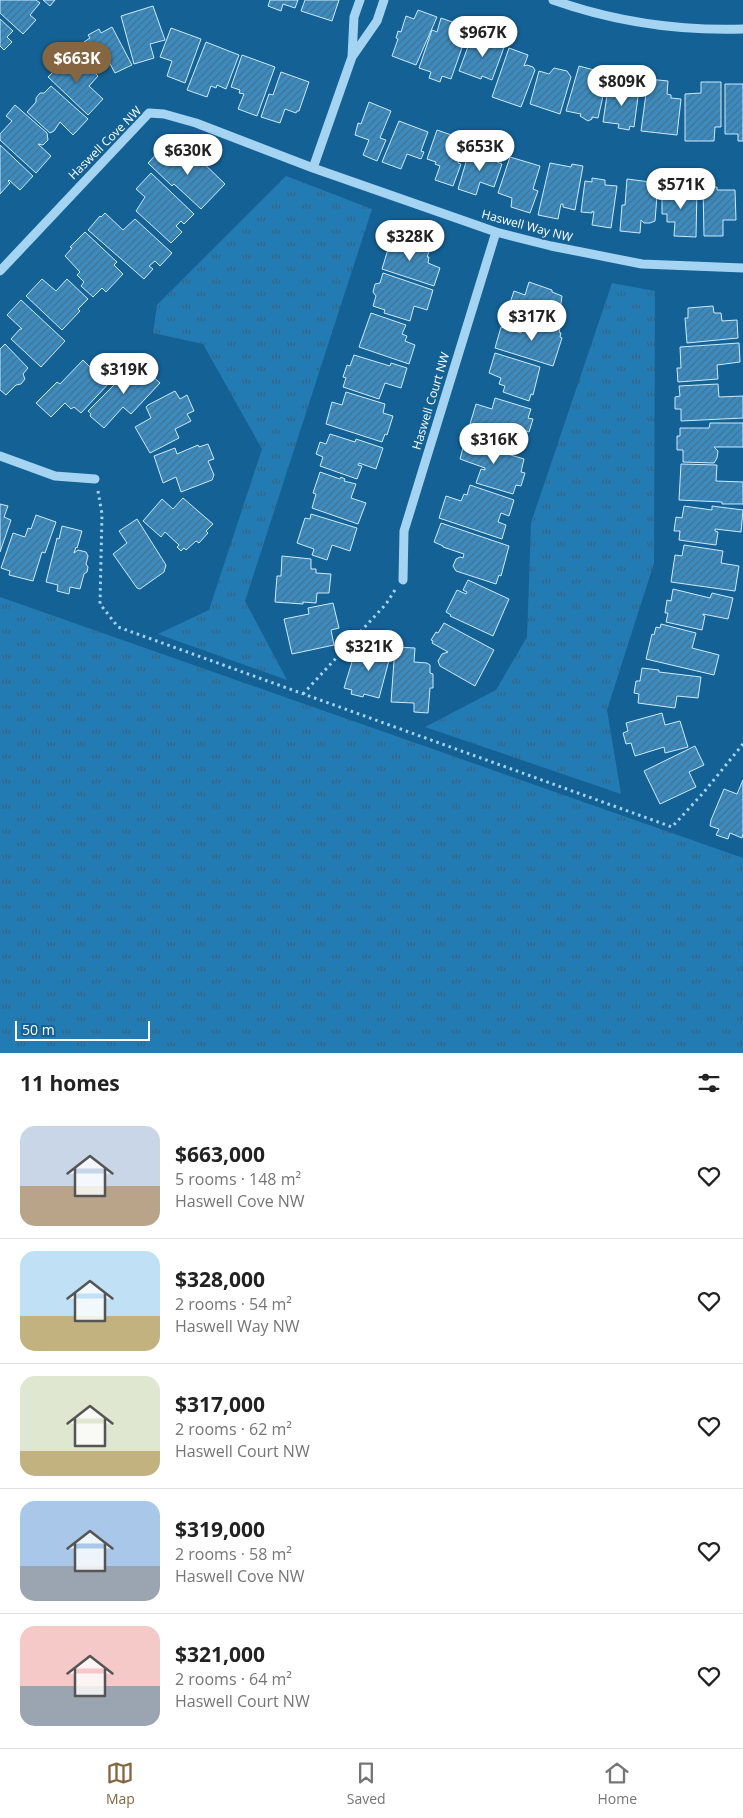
<!DOCTYPE html>
<meta charset="utf-8">
<style>
:root{--surface:#fff;--page:#f6f6f6;--text:#222;--muted:#767676;--line:#e0e0e0;--accent:#856641}
body{margin:0;font-family:"Open Sans",sans-serif;background:var(--page);color:var(--text);height:100vh;display:flex;flex-direction:column;font-size:19px;white-space:nowrap}
*{box-sizing:border-box;margin:0}
p{font-size:16px;color:var(--muted)}
.icon{flex:none;width:28px;height:28px;fill:none;stroke:currentColor;stroke-width:2;stroke-linecap:round;stroke-linejoin:round}
.map{position:relative;height:1053px;overflow:hidden}
.side{display:flex;flex-direction:column;background:var(--surface);flex:1}
.side>*{flex:none}
.scale{position:absolute;left:15px;bottom:12px;width:135px;box-sizing:border-box;padding-left:5px;border:2px solid #fff;border-top:0;font-size:14px;line-height:18px;white-space:nowrap;color:#fff;-webkit-text-stroke:4px #146196;paint-order:stroke}
.price{position:absolute;translate:-50% -42px;padding:0 11px;border-radius:18px;background:#fff;color:#222;font-size:16px;line-height:32px;filter:drop-shadow(0 1px 2px #0008)}
.price::after{content:'';position:absolute;left:50%;top:30px;width:15px;height:11px;margin-left:-8px;background:inherit;clip-path:polygon(0 0,100% 0,50% 100%)}
.price.active{background:var(--accent);color:#fff}
ul{padding:0;list-style:none}
li{display:flex;align-items:center;gap:15px;height:125px;padding:0 20px}
li+li{border-top:1px solid var(--line)}
li span{display:grid;place-items:center;flex:none;width:140px;height:100px;border-radius:15px;color:#555}
li>.icon{margin-inline-start:auto}
span .icon{width:60px;height:60px;fill:#fffc;stroke-width:1}
li b{font-size:21px}
h2{display:flex;justify-content:space-between;align-items:center;height:60px;padding:0 20px;font-size:21px}
.tabs{display:flex;justify-content:space-around;align-items:center;height:70px;border-top:1px solid var(--line);background:var(--surface);font-size:14px;color:var(--muted)}
.tabs a{display:grid;justify-items:center;gap:2px}
.tabs .active{color:var(--accent)}
.map>svg:first-child{display:block}
.grass{fill:url(#grass-tufts)}
.building{fill:url(#building-hatch);stroke:#cceafd}
.lines{fill:none;stroke-linecap:round;stroke-linejoin:round}
.path{stroke:#a4d4f2;stroke-width:3;stroke-dasharray:2.5 4;stroke-linecap:butt}
.minor{stroke:#a4d4f2;stroke-width:9}
.labels{text-anchor:middle;stroke-width:4;stroke-linejoin:round;paint-order:stroke}
.street-label{font-size:12px;fill:#fff;stroke:#146196}
</style>
<div class="map">
<svg width="743" height="1053" viewBox="0 0 743 1053">
<defs>
<pattern id="grass-tufts" width="24" height="20" patternUnits="userSpaceOnUse" patternTransform="scale(1.25)"><rect width="24" height="20" fill="#237bb3"/><path d="M3 7l-1-3M5 7V3M7 7l1-3M15 17l-1-3M17 17v-4M19 17l1-3" fill="none" stroke="#386480"/></pattern>
<pattern id="building-hatch" width="6" height="6" patternUnits="userSpaceOnUse" patternTransform="scale(1.25)"><rect width="6" height="6" fill="#3d8bbe"/><path d="M-1 1l2-2M0 6l6-6M5 7l2-2" fill="none" stroke="#437290"/></pattern>
</defs>
<rect width="100%" height="100%" fill="#146196"/>
<path class="grass" d="M286,176L372,209L245,601L287,680L158,634L209,610L262,449L203,344L153,333L157,305Z
M612,283L655,291L654,563L607,710L621,794L425,727L496,690L527,637L531,523Z
M0,597L743,858V1053H0Z"/>
<path class="building" d="M0,0H36L40,3L30,15L36,20L23,34L0,13Z
M43,0H55L50,6Z
M270,0H298L295,8L283,4L281,11L268,6Z
M305,0H339L332,21L301,11Z
M153,6L165,40L150,44L154,58L134,64L121,16Z
M418,10L437,17L416,65L392,56L398,39L396,38L398,31L401,32L406,16L414,19Z
M441,18L458,24L453,41L463,45L451,79L442,76L440,82L429,78L431,72L419,68L432,30L437,32Z
M0,19L13,31L7,37L12,42L4,50L0,46Z
M112,27L132,65L115,73L109,62L98,69L84,42L90,38L88,35L99,29L101,33Z
M171,28L201,39L185,83L167,76L172,61L160,57Z
M488,35L506,42L492,80L482,76L481,79L459,71L469,44L481,48L485,37H487Z
M206,42L239,55L226,89L217,85L216,88L211,86L207,97L187,90Z
M509,48L528,55L524,66L527,65L533,67L535,70L521,107L492,97Z
M76,55L98,76L89,86L103,99L88,115L48,77L65,60L69,64Z
M242,55L275,67L257,116L238,109L244,94L239,93L240,90L231,87Z
M579,66L598,71L595,83L593,82L592,86L599,87L598,95L603,96L598,118L592,117V119L588,121L580,116L581,114L566,111Z
M554,68L567,71L571,77L560,114L530,104L539,71L549,74Z
M281,72L309,82L299,111H297L296,113L285,109L280,123L261,117L269,94L273,95Z
M648,79L668,81L667,94L671,95V98L681,99L677,135L641,131Z
M701,82H721V127H715L714,141H685V94L701,93Z
M625,83L636,85L639,89L634,127L630,126L629,130L618,128L619,124L603,122L607,95L619,96L620,86Z
M725,84H743V141H738V134H725Z
M51,86L88,119L73,135L60,122L54,131L50,133L27,112L36,102V98L40,93H44Z
M369,102L391,111L380,138L386,140L377,161L363,155L369,140L355,135L358,123L361,124Z
M15,105L47,133L48,140L43,145L38,144L51,156L36,173L0,140V134L12,121L6,116Z
M399,121L428,132L421,151L424,152L421,159L407,154L401,169L382,162Z
M437,130L466,140L458,163L461,164L453,186L435,180L440,166L435,164L436,162L427,159Z
M0,145L33,176L20,190L9,180L8,181L10,183L0,194Z
M164,146L183,164L186,160L188,162L195,155L225,184L201,209L174,184L172,186L148,163Z
M491,150L496,152L498,158L497,162L502,164L494,187L480,182L476,195L458,189L469,152L483,157L485,153Z
M510,157L540,166L533,189L538,191L530,213L511,207L512,198L498,193Z
M550,163L571,167L572,164L583,166L575,210L563,207V204H561L558,219L538,215Z
M151,173L194,214L184,224L181,221L176,226L182,232L171,243L136,211L145,197L136,189Z
M592,178L605,180V185L617,186L611,228L592,225L594,212L592,211V213L581,212L585,181L592,182Z
M627,179L658,183L655,221L650,223H644L641,220L640,233L620,231L622,205H625Z
M703,187H717V190H735L736,220H723V236H704Z
M662,188L697,189L696,237L674,236L675,222H667V214H662Z
M105,213L123,230L135,219L172,253L160,266L155,261L149,266L153,269L144,279L88,230L100,216L101,217Z
M85,232L117,262L114,265L123,274L106,292L102,288L93,297L81,286L84,282L77,275L80,272L65,256L72,248L70,247Z
M392,236L406,240L405,241L430,249L427,257H429L428,263L440,268L434,286L382,269Z
M383,273L433,290L427,310L414,306L410,321L384,313L385,310L373,306L376,296L373,292L375,284L380,283Z
M42,279L56,291L67,279L88,299L78,309L80,311L62,330L26,296Z
M529,282L552,290V292L562,296L560,310L556,314L553,324L508,309L514,291L525,295Z
M21,300L65,341L41,367L11,339L20,329H22L7,315Z
M713,306L714,313H721L722,321L737,320L738,338L687,343L685,318H688V308Z
M371,313L406,325L402,334L407,336L405,341L415,345L409,364L359,347Z
M526,318L560,329L559,332L561,333L560,337L562,338L553,366L495,348L501,327L521,333Z
M739,343L740,362L717,365L718,379L678,382L677,368H681L680,347Z
M5,344L28,368L23,374L25,379L21,384L16,385L6,395L0,390V349Z
M495,353L540,367L533,395L531,394L529,401L503,392L505,386L499,384L501,378L489,373Z
M354,355L390,366L391,363L407,368L401,388L385,383L379,399L343,387L346,378L343,377L347,365L350,366Z
M83,360L98,375L101,372L111,381L81,413L74,407L71,409L65,403L51,417L36,403L57,382L60,384Z
M137,362L160,383L131,414L123,407L104,428L90,416L91,414L88,411Z
M718,384L719,397L743,396V418L681,421V409H675V397L680,396L679,386Z
M175,391L180,399L187,395L194,411L187,414L191,421L175,429L179,438L150,453L135,427L151,418L146,407L148,405Z
M346,392L385,404L383,413L393,416L387,435L385,434L382,442L326,424L332,402L342,405Z
M495,398L531,409L528,418L533,419L529,432L524,430L521,442L495,433L493,439L469,432L471,425L470,424L476,404L492,409Z
M710,423H743V447H714L718,451L717,458L714,463L683,462V450H677V436H680V428H709Z
M330,434L355,442L356,439L383,448L376,469L359,463L358,465L362,466L357,479L320,466L323,457L316,454L320,442L326,444Z
M466,436L496,445L494,450L524,459L521,472L525,473L521,486L516,485L513,494L476,483L481,469L485,470V468L460,459Z
M208,444L214,459L208,461L214,475L212,480L181,492L176,477L163,483L154,456L175,448L177,454L198,445L199,447Z
M681,464L717,465L716,481L743,482V504H722V502L679,500Z
M320,472L340,479L341,477L345,479L344,481L356,484L351,498L366,503L358,524L312,508L316,494L313,493Z
M470,485L514,500L509,516L501,513L498,522L506,525L502,539L439,518L446,496L461,501L464,494L467,495Z
M183,498L213,524L206,531L208,533L199,543L196,541L186,550L184,548L181,551L177,547L179,545L165,532L161,537L143,521L162,499L173,509Z
M0,504L8,506L4,517L11,520L0,552Z
M684,506L712,510V506L743,510L741,532L715,529V531L718,532L716,545L679,540L680,531H674L676,517L682,518Z
M311,514L357,528L350,551L332,545L327,560L312,555L314,549L297,543L305,518L310,519Z
M36,515L56,522L45,553L42,552L33,581L9,575L10,571L1,568L13,533L25,537L28,528L31,529Z
M137,519L166,565L164,572L140,589L137,588L113,554L127,543L119,531Z
M441,523L509,546L501,576L499,575L496,584L456,571L453,566L456,559L460,557L463,558L464,554L443,547V546L434,542Z
M62,526L82,531L77,548L76,547L74,553L78,550L86,552L88,556L86,564L88,567L87,572L84,574L80,589L70,587L69,594L57,591L58,585L46,582L57,538L59,539Z
M684,545L723,551L721,563L739,566L735,591L671,582L675,555L682,556Z
M282,556L311,559V569H316V573L331,574L329,593H317L316,603L303,602V604L275,602L277,576H281Z
M468,580L509,599L493,636L450,616L451,615L446,612L457,590L466,594L467,592L463,590Z
M673,589L710,598L712,593L733,598L728,619L703,614V615L705,616L702,630L666,622L668,613H665L667,600L671,601Z
M333,603L339,628L331,630L334,645L292,654L284,619L309,614L308,608Z
M444,623L494,650L475,686L440,666L438,661L442,654L448,652L432,643L433,641L431,640L436,632L438,633Z
M661,624L696,633L692,648L719,655L714,675L646,659L652,634L654,635L656,627L660,628Z
M372,643L392,649L379,698L364,694L363,697L351,694L352,690L344,688L355,652L368,656Z
M395,647L415,648L414,662L427,663L430,665V673L433,674V688H430L428,713L414,712V703L391,702Z
M642,668L659,670V672L701,677L698,698L677,696L675,708L638,703L639,694L634,693L636,681H640Z
M662,713L665,725L680,721L688,747L665,753L664,747L635,756L631,743L626,744L623,733L628,731L626,723Z
M695,746L704,765L689,772L696,787L660,804L644,771Z
M743,780V834L742,838L730,833L728,839L716,835L719,829L710,826L711,820L724,789L737,794Z"/>
<g class="lines">
<path class="path" d="M98,491L102,514L100,604L118,627L672,827L704,792L743,744
M303,694L386,604L395,590"/>
<path class="minor" d="M553,0C615,22 678,31 743,29
M352,57L354,17L360,0
M313,168L352,57L377,21L384,0
M0,271L149,113L164,114L196,123L313,168L496,232L551,246L642,264L743,268
M0,456L55,476L95,479
M403,580L404,531L496,232"/>
</g>
<g class="labels">
<g class="street-label">
<text transform="translate(105 143) rotate(-45)" y="4">Haswell Cove NW</text>
<text transform="translate(527 226) rotate(15)" y="4">Haswell Way NW</text>
<text transform="translate(431 401) rotate(-73)" y="4">Haswell Court NW</text>
</g>
</g>
</svg>
<div class="scale">50 m</div>
<b class="price" style="left:483px;top:58px">$967K</b>
<b class="price active" style="left:77px;top:84px">$663K</b>
<b class="price" style="left:622px;top:107px">$809K</b>
<b class="price" style="left:480px;top:172px">$653K</b>
<b class="price" style="left:188px;top:176px">$630K</b>
<b class="price" style="left:681px;top:210px">$571K</b>
<b class="price" style="left:410px;top:262px">$328K</b>
<b class="price" style="left:532px;top:342px">$317K</b>
<b class="price" style="left:124px;top:395px">$319K</b>
<b class="price" style="left:494px;top:465px">$316K</b>
<b class="price" style="left:369px;top:672px">$321K</b>
</div>
<section class="side">
<h2>11 homes<svg class="icon" aria-label="filters" viewBox="0 0 24 24"><path d="M4 7h16M4 17h16"/><circle cx="9" cy="7" r="2"/><circle cx="15" cy="17" r="2"/></svg></h2>
<ul>
<li><span style="background:linear-gradient(#c9d6e8 60%,#b9a48a 0)"><svg class="icon" aria-label="home" viewBox="0 0 24 24"><path d="M3 11l9-7 9 7M6 9v11h12V9"/></svg></span><div><b>$663,000</b><p>5 rooms · 148 m²</p><p>Haswell Cove NW</p></div><svg class="icon" aria-label="heart" viewBox="0 0 24 24"><path d="M12 20l-8-8c-3-5 5-10 8-4 3-6 11-1 8 4z"/></svg></li>
<li><span style="background:linear-gradient(#bfe0f5 65%,#c2b280 0)"><svg class="icon" aria-label="home" viewBox="0 0 24 24"><path d="M3 11l9-7 9 7M6 9v11h12V9"/></svg></span><div><b>$328,000</b><p>2 rooms · 54 m²</p><p>Haswell Way NW</p></div><svg class="icon" aria-label="heart" viewBox="0 0 24 24"><path d="M12 20l-8-8c-3-5 5-10 8-4 3-6 11-1 8 4z"/></svg></li>
<li><span style="background:linear-gradient(#dfe7d0 75%,#c2b280 0)"><svg class="icon" aria-label="home" viewBox="0 0 24 24"><path d="M3 11l9-7 9 7M6 9v11h12V9"/></svg></span><div><b>$317,000</b><p>2 rooms · 62 m²</p><p>Haswell Court NW</p></div><svg class="icon" aria-label="heart" viewBox="0 0 24 24"><path d="M12 20l-8-8c-3-5 5-10 8-4 3-6 11-1 8 4z"/></svg></li>
<li><span style="background:linear-gradient(#a9c7e8 65%,#9aa5b1 0)"><svg class="icon" aria-label="home" viewBox="0 0 24 24"><path d="M3 11l9-7 9 7M6 9v11h12V9"/></svg></span><div><b>$319,000</b><p>2 rooms · 58 m²</p><p>Haswell Cove NW</p></div><svg class="icon" aria-label="heart" viewBox="0 0 24 24"><path d="M12 20l-8-8c-3-5 5-10 8-4 3-6 11-1 8 4z"/></svg></li>
<li><span style="background:linear-gradient(#f6c9c9 60%,#9aa5b1 0)"><svg class="icon" aria-label="home" viewBox="0 0 24 24"><path d="M3 11l9-7 9 7M6 9v11h12V9"/></svg></span><div><b>$321,000</b><p>2 rooms · 64 m²</p><p>Haswell Court NW</p></div><svg class="icon" aria-label="heart" viewBox="0 0 24 24"><path d="M12 20l-8-8c-3-5 5-10 8-4 3-6 11-1 8 4z"/></svg></li>
</ul>
</section>
<nav class="tabs">
<a class="active"><svg class="icon" aria-label="map" viewBox="0 0 24 24"><path d="M3 6l6-2 6 2 6-2v14l-6 2-6-2-6 2zM9 4v14M15 6v14"/></svg>Map</a>
<a><svg class="icon" aria-label="saved" viewBox="0 0 24 24"><path d="M7 4h10v16l-5-4-5 4z"/></svg>Saved</a>
<a><svg class="icon" aria-label="home" viewBox="0 0 24 24"><path d="M3 11l9-7 9 7M6 9v11h12V9"/></svg>Home</a>
</nav>
